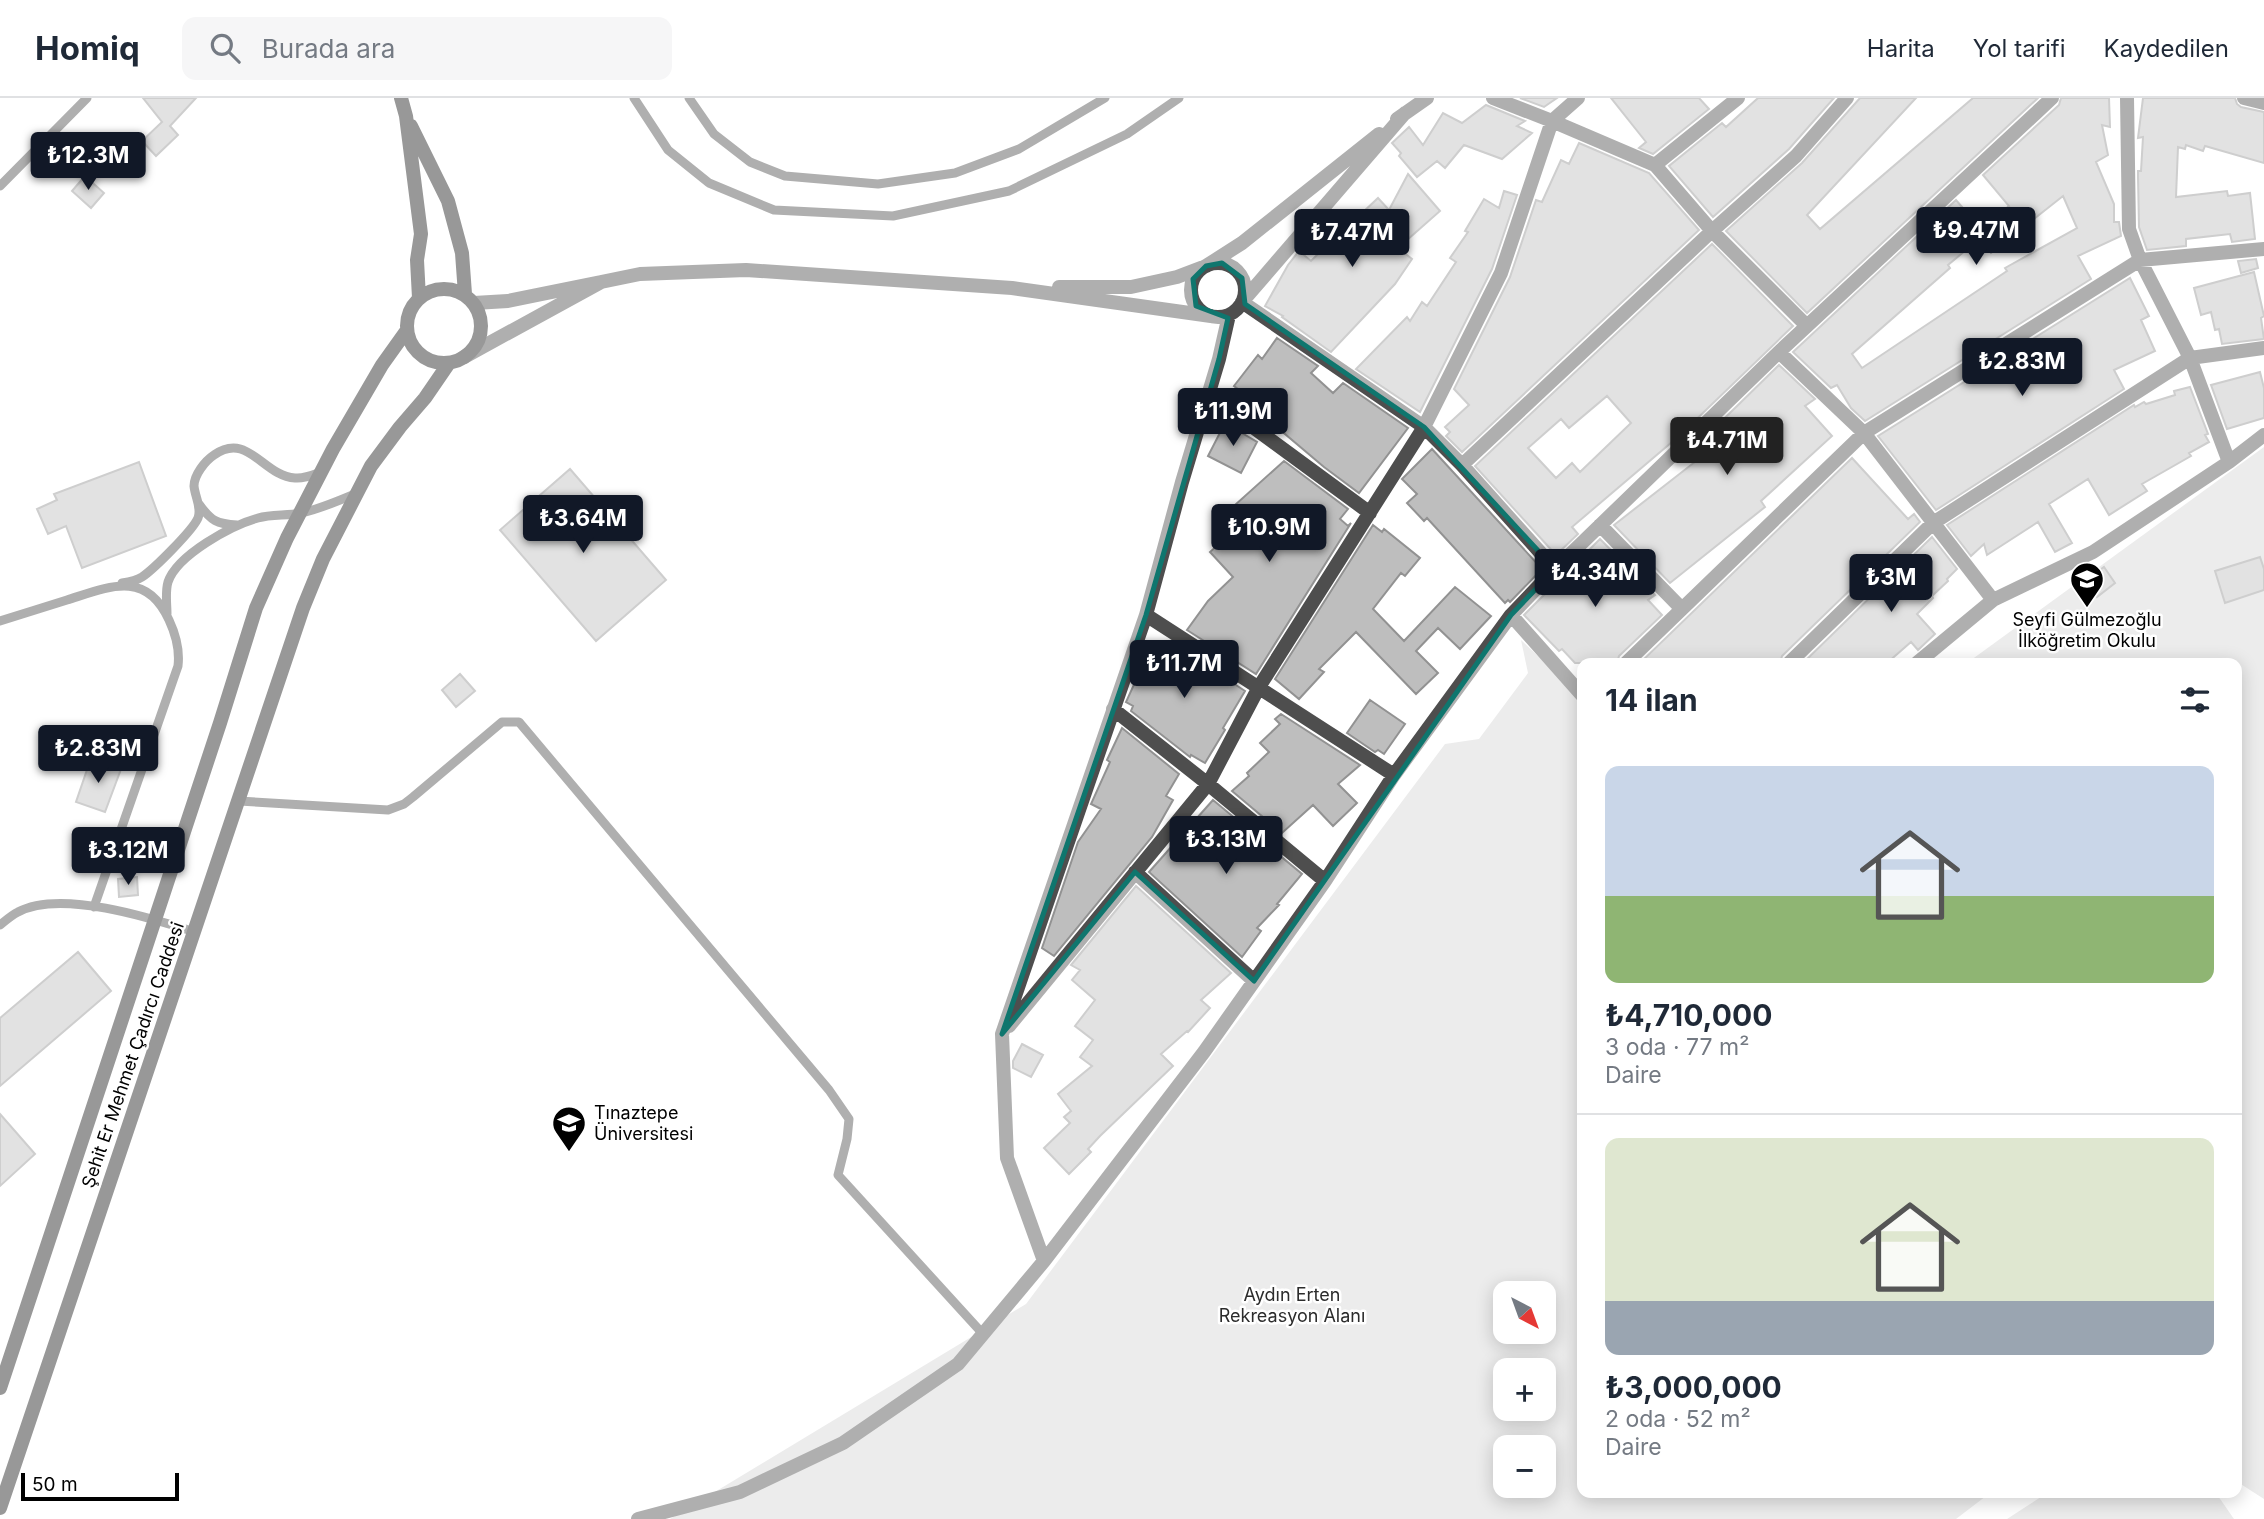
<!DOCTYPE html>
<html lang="tr">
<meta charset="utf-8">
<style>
:root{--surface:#fff;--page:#f6f6f7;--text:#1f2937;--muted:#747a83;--line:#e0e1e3;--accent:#111827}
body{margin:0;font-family:Inter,sans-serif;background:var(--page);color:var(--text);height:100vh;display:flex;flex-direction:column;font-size:26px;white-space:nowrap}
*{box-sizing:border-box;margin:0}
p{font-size:23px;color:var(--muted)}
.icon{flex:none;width:38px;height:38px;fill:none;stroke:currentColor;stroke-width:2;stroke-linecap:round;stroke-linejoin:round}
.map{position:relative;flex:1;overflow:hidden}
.drawer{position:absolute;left:1577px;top:560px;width:665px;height:840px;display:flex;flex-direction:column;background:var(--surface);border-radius:14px;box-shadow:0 4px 18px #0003}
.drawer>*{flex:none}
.needle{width:46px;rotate:139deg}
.controls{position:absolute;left:1493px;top:1183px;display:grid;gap:14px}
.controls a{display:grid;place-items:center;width:63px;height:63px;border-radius:14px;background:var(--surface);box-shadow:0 4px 18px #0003;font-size:35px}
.scale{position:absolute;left:21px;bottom:18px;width:158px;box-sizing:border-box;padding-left:7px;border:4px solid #000;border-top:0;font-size:19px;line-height:24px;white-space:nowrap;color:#000;-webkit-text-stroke:5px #fff;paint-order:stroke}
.price{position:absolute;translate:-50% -60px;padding:0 16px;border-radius:7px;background:var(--accent);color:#fff;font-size:23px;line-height:46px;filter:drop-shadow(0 2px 4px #0008)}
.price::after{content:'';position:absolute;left:50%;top:42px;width:21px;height:16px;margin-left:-10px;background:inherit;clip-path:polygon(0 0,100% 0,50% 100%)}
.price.active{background:#222;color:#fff}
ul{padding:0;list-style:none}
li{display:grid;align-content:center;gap:14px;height:371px;padding:0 28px}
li+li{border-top:2px solid var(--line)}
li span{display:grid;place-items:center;height:217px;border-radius:14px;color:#555}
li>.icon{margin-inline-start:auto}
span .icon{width:126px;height:126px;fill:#fffc;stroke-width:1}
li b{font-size:30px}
h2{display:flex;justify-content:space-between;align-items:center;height:84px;padding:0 28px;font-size:30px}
header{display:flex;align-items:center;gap:42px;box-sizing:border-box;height:98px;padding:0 35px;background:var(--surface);border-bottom:2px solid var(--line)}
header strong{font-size:33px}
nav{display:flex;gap:38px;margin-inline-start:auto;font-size:24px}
.search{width:490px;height:63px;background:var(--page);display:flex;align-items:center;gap:18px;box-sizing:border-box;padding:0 24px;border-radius:14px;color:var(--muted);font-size:26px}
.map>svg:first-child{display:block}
.green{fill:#d5d5d5;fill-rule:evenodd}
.building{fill:#bebebe;stroke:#929292;stroke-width:2;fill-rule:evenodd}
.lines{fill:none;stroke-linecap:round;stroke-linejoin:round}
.service{stroke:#4e4e4e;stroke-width:9}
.minor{stroke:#4e4e4e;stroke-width:14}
.secondary{stroke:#1b1b1b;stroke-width:14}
.marked{fill:none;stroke:#0f766e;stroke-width:5;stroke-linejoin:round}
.labels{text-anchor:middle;stroke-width:5;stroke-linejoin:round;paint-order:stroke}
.poi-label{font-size:18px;fill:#000;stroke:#fff}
.street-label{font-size:18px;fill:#000;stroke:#fff}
.park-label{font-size:18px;fill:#2c2c2c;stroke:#fff}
</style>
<header>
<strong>Homiq</strong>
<div class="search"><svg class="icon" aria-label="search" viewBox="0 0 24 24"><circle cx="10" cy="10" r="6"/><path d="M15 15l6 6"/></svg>Burada ara</div>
<nav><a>Harita</a><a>Yol tarifi</a><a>Kaydedilen</a></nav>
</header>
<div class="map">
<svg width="2264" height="1421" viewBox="0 0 2264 1421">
<rect width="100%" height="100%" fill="#fff"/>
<path class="green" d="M2264,349V1401L2236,1383V565H1967Z
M1521,542L1582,600V1395H1990L1956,1421H670L1026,1206L1445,646L1479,641L1528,575ZM1505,1195H1544V1234H1505ZM1505,1272H1544V1311H1505ZM1505,1349H1544V1388H1505Z
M2047,1395H2216L2234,1421H2007Z"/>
<path class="building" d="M143,0H196L170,28L178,37L156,58L142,43L162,24Z
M1520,0H1557L1544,9Z
M1611,0H1699L1709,11L1653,56L1639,50L1646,44Z
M1758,0H1834L1789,51L1713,119L1669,68L1722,25L1726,29Z
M1860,0H1916L1807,117L1820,131L1973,0H2038L1807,215L1726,133L1802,65Z
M2061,0H2109L2110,29L2102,27L2108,57L2096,64L2114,106V124H2119L2121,138L2078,158L2091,181L1865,323L1851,310L1837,287L1831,290L1793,254L1956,102L1981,131L2009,108L1983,77L2059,7ZM2063,98L2077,130L2005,170L2007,173L1862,270L1852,256L1950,170L1948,167L1978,142L1991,155Z
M2143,0H2235L2237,6L2241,9L2264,14V65L2205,48L2203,53L2186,47L2185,51L2178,49L2176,99L2227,93L2228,98L2250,95L2255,141L2232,144L2230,136L2186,141V148L2147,152L2139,129L2138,79V73H2141L2143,39L2138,40Z
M1486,7L1525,23L1517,28L1532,35L1502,61L1464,47L1445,70L1437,63L1417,79L1399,58L1401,55L1392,45L1409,29L1423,47L1443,15L1462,25Z
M1579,45L1649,75L1699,132L1462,354L1446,338L1450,334L1445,329L1469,307L1454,291L1510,179L1536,102L1542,104L1561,62L1569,66Z
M1408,76L1440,113L1398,150L1412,161L1395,186L1331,254L1282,219L1283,218L1265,208L1288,167L1299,153L1311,163L1326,148L1330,152L1361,121L1359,118L1378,100L1389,112Z
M85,78L104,95L91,110L72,93Z
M1504,93L1517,97L1492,171L1420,314L1356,271L1407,219L1410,223L1422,204L1427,208L1456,164L1450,160L1468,134L1465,133L1484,101L1499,110Z
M1712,146L1793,228L1679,338L1572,429L1578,436L1556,457L1475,368ZM1607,298L1631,325L1580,374L1572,365L1556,380L1528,350L1561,321L1569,330Z
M2256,161L2258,170L2241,175L2238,163Z
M2254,174L2264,218L2261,220L2264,241L2222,246L2219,231L2215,232L2211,214L2201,217L2194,190Z
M2130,180L2149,218L2141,222L2155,253L2114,272L2124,291L1936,412L1878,338Z
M1277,240L1318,268L1311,275L1333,295L1343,285L1408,330L1359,395L1324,369L1253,309L1256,305L1234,288L1258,257L1262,261Z
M1779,267L1815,301L1805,308L1832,338L1761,403L1765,409L1670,485L1614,427L1700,360L1692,352Z
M2260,274L2264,290V320L2227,331L2211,287Z
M2190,289L2208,336L2205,337L2209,344L2189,355L2191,358L2142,386L2147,393L2109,417L2088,381L2049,406L2072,445L2055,454L2038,424L1987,457L1984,446L1971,458L1947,427L2134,307L2135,309L2144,304L2146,306L2175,297L2174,293Z
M1225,325L1257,344L1241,375L1208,358Z
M1432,351L1542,471L1510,504L1508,502L1505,505L1427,420L1424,423L1407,405L1417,396L1402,381Z
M1852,360L1908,421L1914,416L1920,424L1782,558L1780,565H1647L1644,561Z
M1284,363L1348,411L1340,421L1348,428L1351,425L1256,576L1187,532L1208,503L1233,479L1210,454L1238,429L1225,416Z
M139,364L166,438L82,470L66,428L48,436L37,411L57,402L54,396Z
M570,371L666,482L596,543L500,432Z
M1373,427L1382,434L1384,431L1420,460L1405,478L1401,475L1373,511L1404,543L1455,489L1491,518L1460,551L1438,530L1416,553L1438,575L1416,596L1356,534L1319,571L1324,574L1299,601L1275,581Z
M1932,439L1957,471L1947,481L1948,483L1932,498L1933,500L1917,516L1935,536L1918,552L1911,544L1887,565H1803Z
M1600,441L1655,497L1648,502L1662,517L1619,558L1617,565H1575L1562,551L1559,553L1524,517Z
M2260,459L2264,471V492L2225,505L2215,473Z
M2104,469L2115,485L2097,499L2085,483Z
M1155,546L1168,553L1171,549L1173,550L1175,547L1245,593L1223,630L1225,632L1205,665L1191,657L1190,659L1131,613L1133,608L1126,604L1137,580L1135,579Z
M460,576L475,593L456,609L442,592Z
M1370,602L1405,626L1384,656L1378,652L1375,654L1347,635Z
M1281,616L1360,667L1338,686L1357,705L1333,728L1313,707L1282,735L1232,693L1249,678L1247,675L1269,654L1260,645L1280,626L1275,621Z
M1122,630L1179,676L1166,698L1173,702L1152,739L1054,858L1042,850L1078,744L1101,711L1091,706L1110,664L1107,662Z
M91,660L121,671L105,714L76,704Z
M1213,702L1302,776L1277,806L1279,807L1257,830L1261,833L1242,859L1149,774Z
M137,779L138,797L119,799L118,781Z
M1136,788L1231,875L1201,902L1210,910L1188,934L1187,933L1161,956L1173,968L1100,1038L1088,1051L1091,1054L1069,1076L1044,1050L1070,1025L1064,1019L1071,1013L1058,996L1092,968L1080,959L1093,942L1075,928L1095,902L1072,882L1080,872L1071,867Z
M78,854L111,893L0,988V920Z
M1022,946L1043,957L1031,979L1013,970V963Z
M0,1016L35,1056L0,1088Z"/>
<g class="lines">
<path class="service" d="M634,0L668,52L709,85L774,112L893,118L1009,93L1127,36L1179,0
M689,0L714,36L750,64L785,78L878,86L955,75L1019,51L1105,0
M0,88L87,0
M199,406C211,423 217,426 237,427
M122,485C129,484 136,483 142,479C154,471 193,432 198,420C202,410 195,399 194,388C194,377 205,363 214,357C248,333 263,378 295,380C304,381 313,377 321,374
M167,516C167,506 165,494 168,484C177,457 232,427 258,420C272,416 287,418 301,415C320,411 338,403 357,395
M0,523C22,516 45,509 67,502C108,489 146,471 169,522C176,537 180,551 178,568L94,809
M239,703L388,712L404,706L413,699L502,624H519L829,992L849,1021L847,1041L838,1077L983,1236
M0,827C6,822 12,817 18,814C60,791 151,820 195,834"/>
<path class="minor" d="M1493,0L1552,23L1578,0
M2127,0L2129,131L2140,162L2190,260L2229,364
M2244,0L2264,5
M1405,15L1242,204L1424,329L1462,367L1555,471
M1397,21L1427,0
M1655,67L1712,133L1807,228
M1191 192a27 27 0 1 1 54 0a27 27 0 1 1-54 0Z
M601,184L640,176L746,172L1012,190L1211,218
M1059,189H1131L1177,179L1206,168L1242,145L1379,36
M1779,254L1864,335L1993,502
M464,259L601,184L508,203L474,205
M1208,296L1370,415
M1462,367L1712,133L1796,58L1847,0
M1600,427L1681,510
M1146,517L1394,677
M1511,517L1582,597
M1626,565L1864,335L2140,162L2264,151
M1789,565L1933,425L2190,260L2264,250
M1917,565L1993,502L2093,454L2229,364L2264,337
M1113,611L1208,686L1325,783
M1135,774L1254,883
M1009,928L1208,686L1259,589L1424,329L1501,175L1552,23L1655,67L1738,0
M1044,1163L1204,954L1325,783L1394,677L1511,517L1555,471L1779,254L2052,0
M638,1421L740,1394L843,1345L958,1266L1044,1163L1007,1060L1002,936L1146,517L1182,384L1219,261L1229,217"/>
<path class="secondary" d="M401,0L406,18L421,136L417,162L419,200
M411,28L448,103L462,155L465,196
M407 228a37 37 0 1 1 74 0a37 37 0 1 1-74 0Z
M0,1290L220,625L256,510L287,440L333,351L382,267L407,232
M0,1410L303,510L323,461L371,368L400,329L425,300L449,265"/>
</g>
<path d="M0 0H2264V1421H0ZM1222,165L1242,180L1245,206L1424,329L1555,471L1511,517L1254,883L1135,774L1002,936L1146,517L1219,261L1228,220L1196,208L1193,181L1206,168Z" fill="#fff" fill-opacity=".55" fill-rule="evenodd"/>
<path class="marked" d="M1222,165L1242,180L1245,206L1424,329L1555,471L1511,517L1254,883L1135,774L1002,936L1146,517L1219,261L1228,220L1196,208L1193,181L1206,168Z"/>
<defs>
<g id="school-pin" transform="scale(1.75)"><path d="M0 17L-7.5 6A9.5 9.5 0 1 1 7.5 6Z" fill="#000" stroke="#fff"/><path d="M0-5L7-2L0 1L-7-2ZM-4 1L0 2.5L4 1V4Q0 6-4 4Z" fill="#fff"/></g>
<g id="university-pin" transform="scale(1.75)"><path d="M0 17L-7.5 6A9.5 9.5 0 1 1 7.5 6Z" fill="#000" stroke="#fff"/><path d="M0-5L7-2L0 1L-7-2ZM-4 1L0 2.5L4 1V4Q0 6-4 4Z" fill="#fff"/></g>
</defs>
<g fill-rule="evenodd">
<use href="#school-pin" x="2087" y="481"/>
<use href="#university-pin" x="569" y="1025"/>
</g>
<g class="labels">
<g class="poi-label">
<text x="2087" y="528">Seyfi Gülmezoğlu<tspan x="2087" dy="21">İlköğretim Okulu</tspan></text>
<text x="594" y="1021" text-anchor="start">Tınaztepe<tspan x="594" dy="21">Üniversitesi</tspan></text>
</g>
<g class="street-label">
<text transform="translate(133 957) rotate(-71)" y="6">Şehit Er Mehmet Çadırcı Caddesi</text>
</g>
<g class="park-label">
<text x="1292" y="1203">Aydın Erten<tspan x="1292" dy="21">Rekreasyon Alanı</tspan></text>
</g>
</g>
</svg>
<div class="controls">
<a><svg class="needle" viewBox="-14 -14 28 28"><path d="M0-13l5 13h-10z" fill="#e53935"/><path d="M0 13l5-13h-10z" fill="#747a83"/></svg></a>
<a>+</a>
<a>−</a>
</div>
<div class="scale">50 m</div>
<b class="price" style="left:88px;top:94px">₺12.3M</b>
<b class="price" style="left:1976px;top:169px">₺9.47M</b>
<b class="price" style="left:1352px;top:171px">₺7.47M</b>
<b class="price" style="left:2022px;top:300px">₺2.83M</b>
<b class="price" style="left:1233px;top:350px">₺11.9M</b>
<b class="price active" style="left:1727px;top:379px">₺4.71M</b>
<b class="price" style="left:583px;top:457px">₺3.64M</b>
<b class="price" style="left:1269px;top:466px">₺10.9M</b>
<b class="price" style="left:1595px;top:511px">₺4.34M</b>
<b class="price" style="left:1891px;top:516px">₺3M</b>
<b class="price" style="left:1184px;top:602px">₺11.7M</b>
<b class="price" style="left:98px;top:687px">₺2.83M</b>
<b class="price" style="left:1226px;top:778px">₺3.13M</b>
<b class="price" style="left:128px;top:789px">₺3.12M</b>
<section class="drawer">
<h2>14 ilan<svg class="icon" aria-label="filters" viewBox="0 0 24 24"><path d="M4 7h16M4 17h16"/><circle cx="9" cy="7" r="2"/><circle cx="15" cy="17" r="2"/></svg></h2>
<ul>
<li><span style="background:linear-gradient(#c9d6e8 60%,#8fb573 0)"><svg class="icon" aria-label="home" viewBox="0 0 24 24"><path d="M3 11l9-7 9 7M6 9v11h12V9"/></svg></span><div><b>₺4,710,000</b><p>3 oda · 77 m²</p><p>Daire</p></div></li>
<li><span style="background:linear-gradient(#dfe7d0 75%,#9aa5b1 0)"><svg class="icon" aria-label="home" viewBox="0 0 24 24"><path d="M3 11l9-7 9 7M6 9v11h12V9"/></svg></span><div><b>₺3,000,000</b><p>2 oda · 52 m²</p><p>Daire</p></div></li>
</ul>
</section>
</div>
